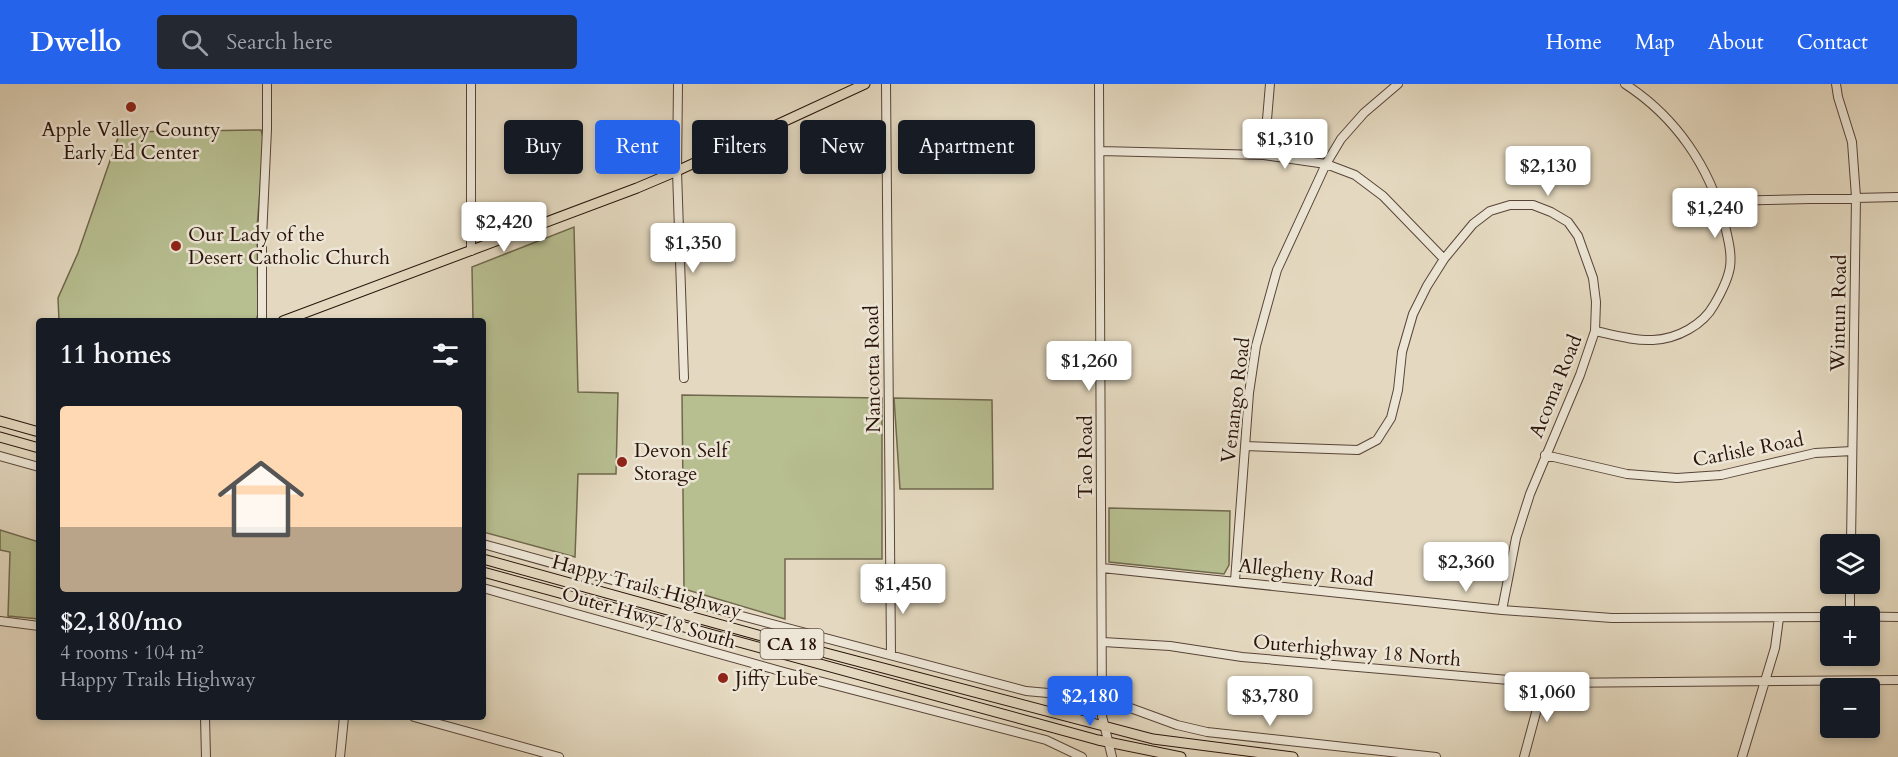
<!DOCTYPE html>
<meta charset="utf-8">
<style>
:root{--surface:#171b24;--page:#242831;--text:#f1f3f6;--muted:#9ea1a6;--accent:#2563eb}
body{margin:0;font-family:Cardo,serif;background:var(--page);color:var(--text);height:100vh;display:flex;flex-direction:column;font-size:22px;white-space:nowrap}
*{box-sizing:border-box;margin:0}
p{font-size:20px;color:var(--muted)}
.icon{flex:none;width:33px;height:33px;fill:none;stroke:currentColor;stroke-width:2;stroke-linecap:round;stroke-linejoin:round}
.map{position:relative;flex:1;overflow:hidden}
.drawer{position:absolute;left:36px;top:234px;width:450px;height:402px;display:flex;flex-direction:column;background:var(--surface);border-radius:6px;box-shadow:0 3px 9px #0003}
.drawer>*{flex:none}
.hud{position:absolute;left:504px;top:36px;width:570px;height:54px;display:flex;gap:12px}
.buttons{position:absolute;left:1820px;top:450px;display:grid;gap:12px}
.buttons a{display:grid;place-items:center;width:60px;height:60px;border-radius:6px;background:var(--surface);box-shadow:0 3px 9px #0003;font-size:30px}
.price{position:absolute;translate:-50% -51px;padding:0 14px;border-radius:6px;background:#fff;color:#222;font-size:20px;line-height:39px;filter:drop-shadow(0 2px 3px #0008)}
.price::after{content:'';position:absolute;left:50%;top:36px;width:18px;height:14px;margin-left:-9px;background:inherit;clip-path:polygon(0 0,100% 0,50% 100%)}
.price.on{background:var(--accent);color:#fff}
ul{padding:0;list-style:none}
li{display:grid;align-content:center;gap:12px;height:318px;padding:0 24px}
li span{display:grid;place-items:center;height:186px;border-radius:6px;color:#555}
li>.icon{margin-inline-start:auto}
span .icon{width:108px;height:108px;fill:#fffc;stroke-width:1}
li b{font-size:26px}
h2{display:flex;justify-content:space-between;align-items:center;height:72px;padding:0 24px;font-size:26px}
.chip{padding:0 21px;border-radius:6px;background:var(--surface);box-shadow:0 3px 9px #0003;font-size:21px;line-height:54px}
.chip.on{background:var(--accent);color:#fff}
header{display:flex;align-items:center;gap:36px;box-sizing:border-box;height:84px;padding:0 30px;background:var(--accent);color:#fff}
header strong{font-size:28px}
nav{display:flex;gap:33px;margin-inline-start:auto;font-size:21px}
.search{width:420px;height:54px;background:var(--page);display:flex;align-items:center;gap:15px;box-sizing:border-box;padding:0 21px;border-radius:6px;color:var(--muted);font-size:22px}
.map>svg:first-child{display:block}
.green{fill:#b7be90;stroke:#70684d;stroke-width:1.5}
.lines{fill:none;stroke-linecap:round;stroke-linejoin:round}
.minor-casing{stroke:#584438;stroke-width:10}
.major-casing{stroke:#29130a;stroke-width:11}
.minor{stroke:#ede6d6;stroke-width:8}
.major{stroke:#e4d9c0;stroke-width:9}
.poi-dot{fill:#8f2418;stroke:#ede6d6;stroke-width:2}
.labels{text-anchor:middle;stroke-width:5;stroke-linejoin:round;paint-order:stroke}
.shield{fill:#ede6d6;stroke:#645247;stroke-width:1.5}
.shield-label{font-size:18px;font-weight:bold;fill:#29130a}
.poi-label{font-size:20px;fill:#29130a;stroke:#ede6d6;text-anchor:start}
.street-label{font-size:20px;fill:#29130a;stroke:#ede6d6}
</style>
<header>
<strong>Dwello</strong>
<div class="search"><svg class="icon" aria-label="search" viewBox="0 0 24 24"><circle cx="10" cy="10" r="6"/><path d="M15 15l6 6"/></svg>Search here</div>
<nav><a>Home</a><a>Map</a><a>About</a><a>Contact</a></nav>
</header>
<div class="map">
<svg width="1898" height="673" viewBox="0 0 1898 673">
<rect width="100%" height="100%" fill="#e4d9c0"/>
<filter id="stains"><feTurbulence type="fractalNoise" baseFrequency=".00333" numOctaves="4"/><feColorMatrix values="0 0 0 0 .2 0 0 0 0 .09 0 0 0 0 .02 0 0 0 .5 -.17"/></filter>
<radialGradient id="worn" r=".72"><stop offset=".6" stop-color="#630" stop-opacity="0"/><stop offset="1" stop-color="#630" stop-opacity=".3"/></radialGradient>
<path class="green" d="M261,46L264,57L257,144L258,230L256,237H59L58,214L78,169L120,48Z
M574,143L578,308L618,309L616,390H578L575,473L483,448V237H473L472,183Z
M682,311L882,314V475H785V535L684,505Z
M894,314L992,316L993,405H900Z
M1109,424L1230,427L1229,481L1224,490L1109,478Z
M0,446L39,458V535L8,532L10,468L0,466Z"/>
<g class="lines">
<g class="minor-casing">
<path id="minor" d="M678,0L677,87L684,294
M886,0L891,570
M1099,0L1102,632L1112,673
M1836,0L1838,13L1852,58L1856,113L1851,460
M1100,67L1264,71L1326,80L1355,91L1383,112L1444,175
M1264,71L1270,0
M1719,117L1898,113
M471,167V0
M262,237V154L267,45V0
M1595,247C1614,251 1634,257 1653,256C1677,255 1703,241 1714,221C1721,209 1728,196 1730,183C1732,169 1728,155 1725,142C1710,83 1676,33 1625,0
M1245,362L1358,366L1377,356L1391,334L1398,306L1402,268L1413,230L1427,202L1444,175L1473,140L1490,127L1510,121H1533L1551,128L1568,138L1578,152L1593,194L1596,218L1595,247L1580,291L1530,410L1516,454L1502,526
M1545,371L1627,390L1677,394L1721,391L1815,369L1852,367
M0,372L39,383
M483,460L738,531L1026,607L1103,614L1177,641L1207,648L1436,673
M1102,484L1502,526L1612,534L1830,533
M1235,497L1249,309L1256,262L1277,186L1326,80L1341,55L1364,29L1398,0
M483,504L784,588L1027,651L1046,656L1082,673
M1836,532L1898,533
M1850,532V500
M0,537L39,542
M1103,558L1170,562L1242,573L1544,599L1898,596
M205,633L206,673
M414,633L559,673
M340,673L344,633
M1524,673L1544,599
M1742,673L1775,564L1779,534"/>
</g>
<g class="major-casing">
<path id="major" d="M283,237L637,104L677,87L865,0
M0,337L39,348
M0,353L39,364
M483,475L765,553L1153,655L1293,673
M483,488L1098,656L1181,673"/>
</g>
<use href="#minor" class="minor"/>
<use href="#major" class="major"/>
</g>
<g class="poi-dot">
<circle cx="131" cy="23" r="6"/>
<circle cx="176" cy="162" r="6"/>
<circle cx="622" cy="378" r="6"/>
<circle cx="723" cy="594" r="6"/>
</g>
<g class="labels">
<rect class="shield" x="760.5" y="545" width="63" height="30" rx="4.5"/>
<g class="shield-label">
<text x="792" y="566">CA 18</text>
</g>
<g class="poi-label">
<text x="131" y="52" text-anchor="middle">Apple Valley County<tspan x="131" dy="23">Early Ed Center</tspan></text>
<text x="188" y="157">Our Lady of the<tspan x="188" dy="23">Desert Catholic Church</tspan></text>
<text x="634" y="373">Devon Self<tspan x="634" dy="23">Storage</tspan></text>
<text x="735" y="601">Jiffy Lube</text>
</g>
<g class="street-label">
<text transform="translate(1838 229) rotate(-89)" y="7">Wintun Road</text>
<text transform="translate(872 285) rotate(-91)" y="7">Nancotta Road</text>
<text transform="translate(1555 302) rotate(-68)" y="7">Acoma Road</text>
<text transform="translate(1235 316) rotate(-83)" y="7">Venango Road</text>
<text transform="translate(1748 365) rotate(-11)" y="7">Carlisle Road</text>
<text transform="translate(1085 373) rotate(-90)" y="7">Tao Road</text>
<text transform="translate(1306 488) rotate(6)" y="7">Allegheny Road</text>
<text transform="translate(647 502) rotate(15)" y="7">Happy Trails Highway</text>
<text transform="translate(649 533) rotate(16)" y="7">Outer Hwy 18 South</text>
<text transform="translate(1357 566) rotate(5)" y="7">Outerhighway 18 North</text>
</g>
</g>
<rect width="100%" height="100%" filter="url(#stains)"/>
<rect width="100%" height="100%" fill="url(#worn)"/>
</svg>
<div class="buttons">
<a><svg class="icon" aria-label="layers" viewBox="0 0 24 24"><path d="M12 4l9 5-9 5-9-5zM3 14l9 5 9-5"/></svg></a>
<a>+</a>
<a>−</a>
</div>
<b class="price" style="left:1285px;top:86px">$1,310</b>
<b class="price" style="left:1548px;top:113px">$2,130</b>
<b class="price" style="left:1715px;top:155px">$1,240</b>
<b class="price" style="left:504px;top:169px">$2,420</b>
<b class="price" style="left:693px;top:190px">$1,350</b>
<b class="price" style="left:1089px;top:308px">$1,260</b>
<b class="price" style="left:1466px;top:509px">$2,360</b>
<b class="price" style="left:903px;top:531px">$1,450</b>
<b class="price" style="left:1547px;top:639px">$1,060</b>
<b class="price on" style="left:1090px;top:643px">$2,180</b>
<b class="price" style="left:1270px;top:643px">$3,780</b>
<div class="hud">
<a class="chip">Buy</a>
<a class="chip on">Rent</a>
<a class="chip">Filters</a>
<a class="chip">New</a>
<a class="chip">Apartment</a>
</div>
<section class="drawer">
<h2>11 homes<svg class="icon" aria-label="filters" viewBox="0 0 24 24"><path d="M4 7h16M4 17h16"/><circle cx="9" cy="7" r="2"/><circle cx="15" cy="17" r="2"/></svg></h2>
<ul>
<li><span style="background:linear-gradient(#ffd9b3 65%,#b9a48a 0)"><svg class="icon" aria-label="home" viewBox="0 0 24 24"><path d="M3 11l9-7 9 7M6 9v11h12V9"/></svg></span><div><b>$2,180/mo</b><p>4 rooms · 104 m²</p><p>Happy Trails Highway</p></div></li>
</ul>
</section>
</div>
